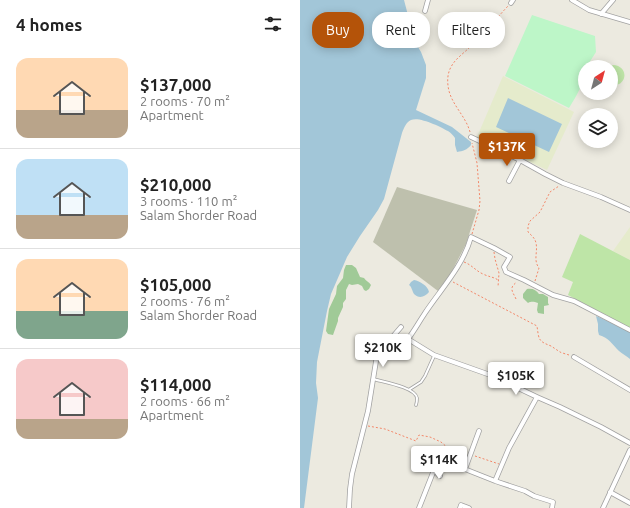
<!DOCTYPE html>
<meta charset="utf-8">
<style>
:root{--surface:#fff;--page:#f2f2f2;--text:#222;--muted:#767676;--line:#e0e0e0;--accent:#b45309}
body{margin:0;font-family:Ubuntu,sans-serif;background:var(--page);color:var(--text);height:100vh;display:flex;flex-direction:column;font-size:15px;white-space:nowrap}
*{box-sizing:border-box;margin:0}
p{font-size:13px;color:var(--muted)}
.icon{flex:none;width:22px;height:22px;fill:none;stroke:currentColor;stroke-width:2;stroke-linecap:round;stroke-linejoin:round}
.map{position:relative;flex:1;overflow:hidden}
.details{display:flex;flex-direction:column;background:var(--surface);width:300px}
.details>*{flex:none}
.top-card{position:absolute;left:12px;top:12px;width:258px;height:36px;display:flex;gap:8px}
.needle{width:26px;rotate:36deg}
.buttons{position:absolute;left:278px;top:60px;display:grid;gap:8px}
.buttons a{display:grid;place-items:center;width:40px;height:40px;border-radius:50%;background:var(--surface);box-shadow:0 2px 10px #0003;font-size:20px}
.price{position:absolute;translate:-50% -34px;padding:0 9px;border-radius:4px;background:#fff;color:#222;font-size:13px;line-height:26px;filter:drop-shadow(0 1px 2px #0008)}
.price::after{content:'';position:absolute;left:50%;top:24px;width:12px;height:9px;margin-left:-6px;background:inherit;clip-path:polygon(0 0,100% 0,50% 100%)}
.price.active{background:var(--accent);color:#fff}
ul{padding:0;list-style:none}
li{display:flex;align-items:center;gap:12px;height:100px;padding:0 16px}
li+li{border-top:1px solid var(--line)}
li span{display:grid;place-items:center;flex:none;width:112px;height:80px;border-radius:12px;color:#555}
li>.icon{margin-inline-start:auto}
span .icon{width:48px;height:48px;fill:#fffc;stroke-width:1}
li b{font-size:17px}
h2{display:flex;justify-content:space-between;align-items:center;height:48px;padding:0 16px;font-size:17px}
.chip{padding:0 14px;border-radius:16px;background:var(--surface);box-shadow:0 2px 10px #0003;font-size:14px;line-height:36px}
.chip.active{background:var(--accent);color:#fff}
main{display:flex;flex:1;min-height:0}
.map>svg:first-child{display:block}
.construction{fill:#bec0ad}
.farmland{fill:#e5ebcc}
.grass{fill:#bee5a7}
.forest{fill:#a0ca97}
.park{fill:#bdf6c8}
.water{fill:#a2c6d8}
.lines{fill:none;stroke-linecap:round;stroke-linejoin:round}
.lane-casing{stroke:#a2a2a2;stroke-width:3.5}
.street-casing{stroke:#a2a2a2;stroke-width:5.5}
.path{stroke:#f3886a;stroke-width:1;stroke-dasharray:2 2;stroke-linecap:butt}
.lane{stroke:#fff;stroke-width:2}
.street{stroke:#fff;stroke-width:4}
</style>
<main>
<section class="details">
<h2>4 homes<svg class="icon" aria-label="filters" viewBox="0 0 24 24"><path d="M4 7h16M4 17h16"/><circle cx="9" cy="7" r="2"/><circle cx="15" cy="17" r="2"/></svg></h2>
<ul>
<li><span style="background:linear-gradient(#ffd9b3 65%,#b9a48a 0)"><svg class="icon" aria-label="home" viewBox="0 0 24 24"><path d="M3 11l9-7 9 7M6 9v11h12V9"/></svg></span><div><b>$137,000</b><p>2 rooms · 70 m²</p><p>Apartment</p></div></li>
<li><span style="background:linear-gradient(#bfe0f5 70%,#b9a48a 0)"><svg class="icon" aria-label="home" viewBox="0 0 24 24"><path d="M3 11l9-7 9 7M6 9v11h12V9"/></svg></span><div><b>$210,000</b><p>3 rooms · 110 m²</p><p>Salam Shorder Road</p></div></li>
<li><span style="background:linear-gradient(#ffd9b3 65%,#7fa58c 0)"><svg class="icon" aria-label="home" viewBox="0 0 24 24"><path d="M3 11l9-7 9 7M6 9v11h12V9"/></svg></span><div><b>$105,000</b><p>2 rooms · 76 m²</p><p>Salam Shorder Road</p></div></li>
<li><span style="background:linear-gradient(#f6c9c9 75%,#b9a48a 0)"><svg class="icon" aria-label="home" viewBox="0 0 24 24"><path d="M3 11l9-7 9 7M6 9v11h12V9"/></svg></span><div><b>$114,000</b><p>2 rooms · 66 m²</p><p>Apartment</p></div></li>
</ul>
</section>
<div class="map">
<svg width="330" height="508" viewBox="0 0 330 508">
<rect width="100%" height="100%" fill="#eceae0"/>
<path class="construction" d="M97,187L177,210L166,244L151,273L138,291L73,242Z"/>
<path class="farmland" d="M203,76L274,112L247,170L177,137Z
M330,227V260L313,251Z"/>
<path class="grass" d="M313,65C330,66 327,88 311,85V67H309Z
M280,234L330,260V328L268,295L273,282L262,277Z"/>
<path class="forest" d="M46,265H52L56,268L60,277L64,278C66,281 69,282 71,285L69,289L66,291L64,290L62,286L58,284L52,285L49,284L46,290V299L43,303V307L38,318V321L33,335L28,334L26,331L29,309L36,294L37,286L43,278L44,270Z
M227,289C233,288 236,290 239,294H243L248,297V303L249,305L244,306V314L238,313L237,310L238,303C234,302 232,301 228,303L223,298V294Z"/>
<path class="park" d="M232,15L295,36L296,52L289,63L287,67H285C285,82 277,95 269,108L205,76Z"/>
<path class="water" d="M0,0H104L115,42L121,52L126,65V78L116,110L152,127L171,142V145C167,150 163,151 157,152L155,145V138C153,135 151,133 148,131C141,127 119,116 111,120C106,122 104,128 102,133L84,199L78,210L60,236L47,257L31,294L27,311L17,362L16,383L18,398L4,508H0Z
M208,98L262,124L249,152L196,127Z
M114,280C120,281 128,286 129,292C125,297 119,299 114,294C112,291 112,287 109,285L111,282Z
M296,316L301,318L330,332V359C327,356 322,354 319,351C312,344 309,338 299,335L298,331V324Z"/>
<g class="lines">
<g class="lane-casing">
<path id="lane" d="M73,379C83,382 115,387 117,398C117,400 117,402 116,405
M110,389L121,382L125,376L134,356"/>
</g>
<g class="street-casing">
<path id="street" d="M272,0L289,10L330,22
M211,3L213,0
M125,11L128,0
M301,14L313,0
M171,137L220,160L245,174L263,183L301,197L330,210
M209,181L220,160
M330,330L274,301L253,295L224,280L206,272L204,267L210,257L194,248L171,237C163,266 141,289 125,313C119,322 114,331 108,339L134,355L193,376L237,397L260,407L301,427L330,443
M274,357L330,390
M147,462L195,481L225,491L234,496L253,502L252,508
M165,469L179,431
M134,470L140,476
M195,481L209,448L237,397
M310,492L330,503
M49,508L50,489L52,474L68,411L77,355L101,327
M119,508L134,470L121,464
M160,508L161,505L169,508
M303,508L330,450"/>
</g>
<path class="path" d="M170,132C166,117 153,106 149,91C147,83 147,74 151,67C155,59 164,53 170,47C183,34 195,20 208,6
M172,234L179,210L180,201L177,163L172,143
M194,252L195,259L199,273L198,287
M164,262C172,265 176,271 183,274C189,277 194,277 198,280
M235,281L239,268C233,260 238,252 236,243C235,238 231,235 228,232V226L230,221L240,212L250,192L259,186
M153,282L237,326C239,340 238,341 251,346C254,348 257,350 260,352C262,353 266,354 269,355
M216,299C213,292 208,288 217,282
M68,426L85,429L116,441L119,435L130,437L141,442L148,448H155L167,453
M175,456L199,464"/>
<use href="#lane" class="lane"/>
<use href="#street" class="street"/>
</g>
</svg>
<div class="buttons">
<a><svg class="needle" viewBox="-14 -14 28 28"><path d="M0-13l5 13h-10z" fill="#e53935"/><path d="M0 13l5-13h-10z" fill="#767676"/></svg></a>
<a><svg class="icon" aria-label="layers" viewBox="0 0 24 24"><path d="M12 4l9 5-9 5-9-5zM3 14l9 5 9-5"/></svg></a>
</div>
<b class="price active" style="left:207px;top:167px">$137K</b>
<b class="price" style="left:83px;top:368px">$210K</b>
<b class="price" style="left:216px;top:396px">$105K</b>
<b class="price" style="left:139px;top:480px">$114K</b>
<div class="top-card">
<a class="chip active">Buy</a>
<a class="chip">Rent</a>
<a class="chip">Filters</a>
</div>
</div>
</main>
